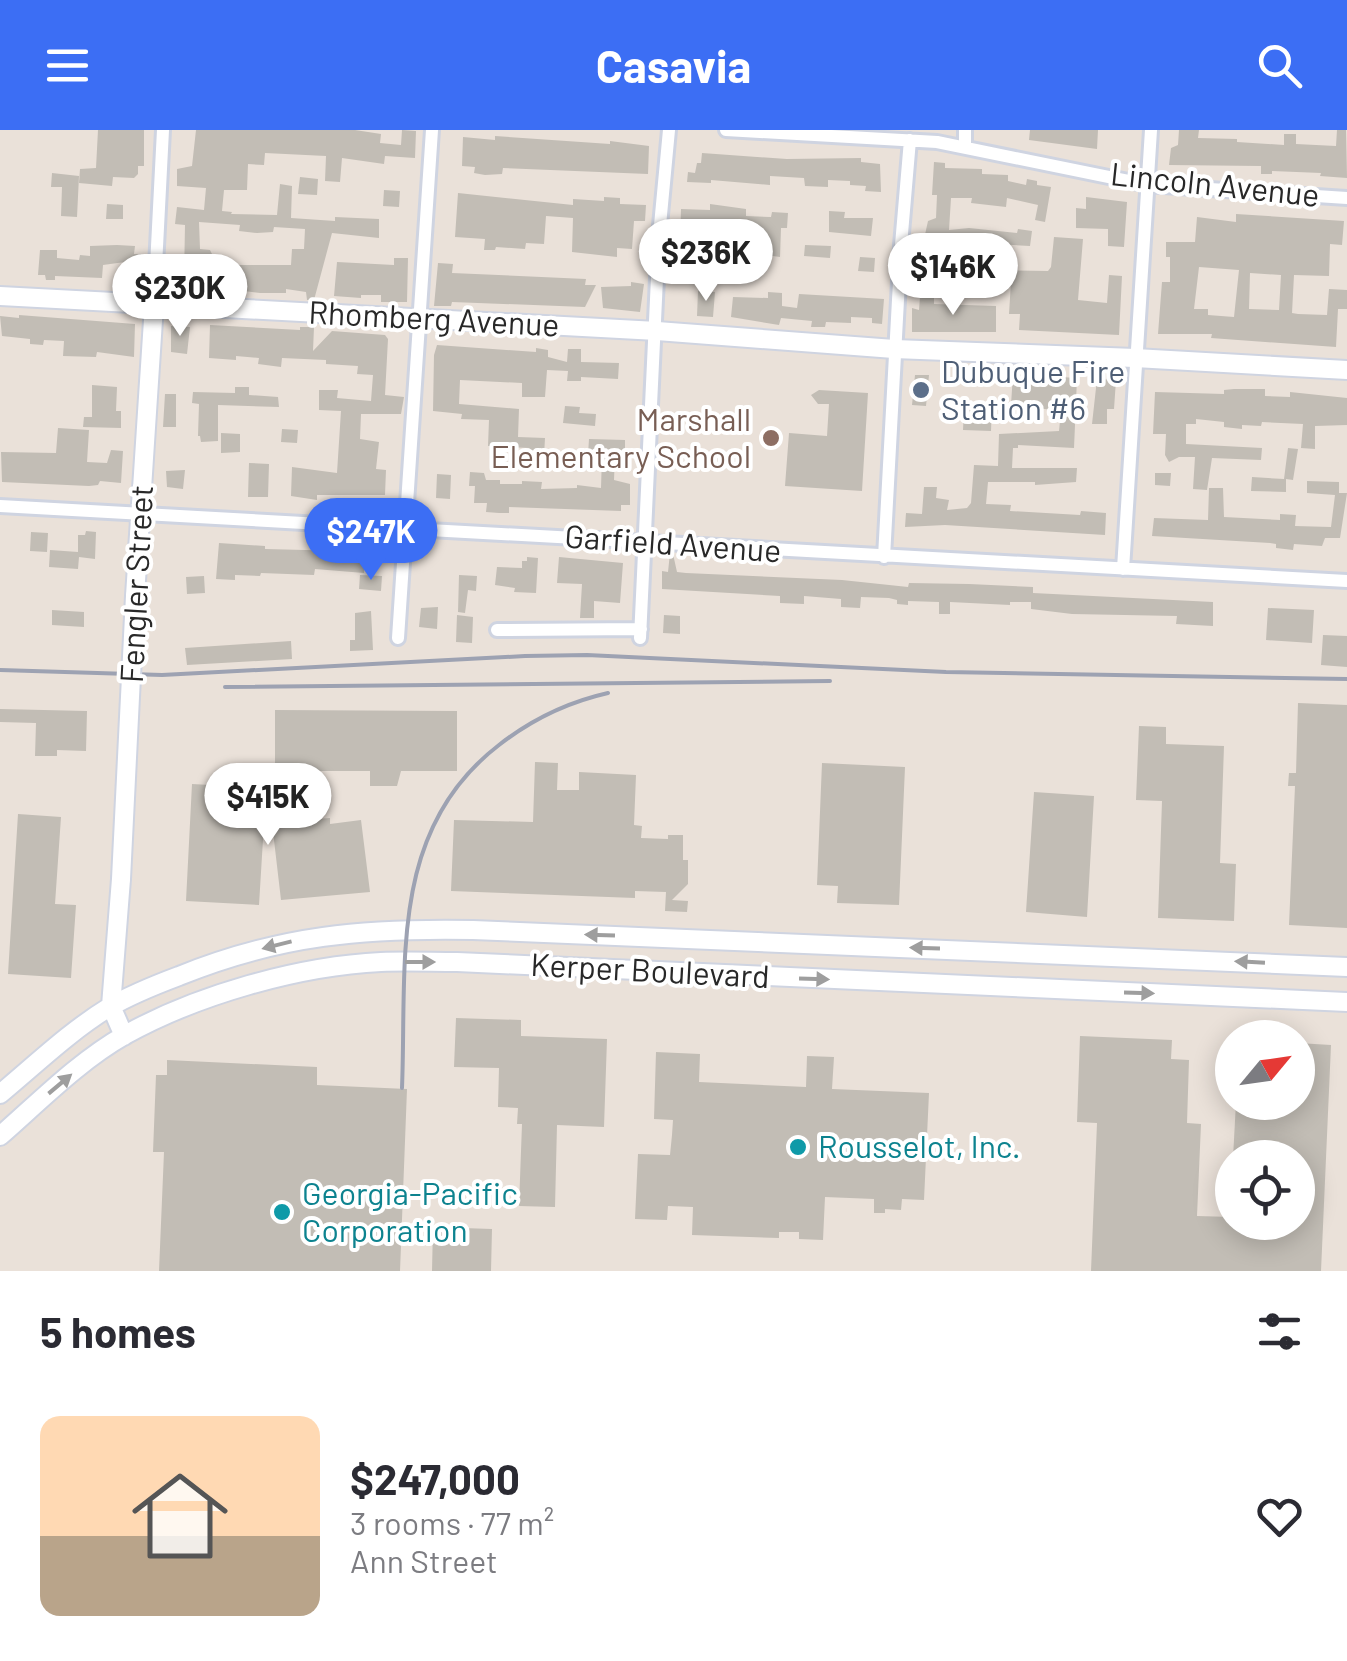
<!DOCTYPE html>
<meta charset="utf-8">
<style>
:root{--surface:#fff;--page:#f2f2f3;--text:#2b2b33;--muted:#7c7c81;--accent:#3c6ef4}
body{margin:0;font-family:Barlow,sans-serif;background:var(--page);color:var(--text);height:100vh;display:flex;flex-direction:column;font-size:38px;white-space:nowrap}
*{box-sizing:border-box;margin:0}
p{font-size:32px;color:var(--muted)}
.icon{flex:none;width:55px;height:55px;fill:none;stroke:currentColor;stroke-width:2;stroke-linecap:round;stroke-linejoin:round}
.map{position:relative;height:1141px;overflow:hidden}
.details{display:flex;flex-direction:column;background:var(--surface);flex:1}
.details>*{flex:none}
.needle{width:65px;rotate:61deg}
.fabs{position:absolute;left:1215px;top:890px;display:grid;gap:20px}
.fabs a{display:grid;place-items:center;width:100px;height:100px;border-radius:50%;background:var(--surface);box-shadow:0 5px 25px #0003;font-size:50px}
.price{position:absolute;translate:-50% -85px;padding:0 22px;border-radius:35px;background:#fff;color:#222;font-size:32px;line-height:65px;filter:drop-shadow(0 2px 5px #0008)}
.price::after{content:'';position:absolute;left:50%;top:60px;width:30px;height:22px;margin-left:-15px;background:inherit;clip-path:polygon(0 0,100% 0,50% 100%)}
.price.current{background:var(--accent);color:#fff}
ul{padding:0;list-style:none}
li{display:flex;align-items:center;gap:30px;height:250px;padding:0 40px}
li span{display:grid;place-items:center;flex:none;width:280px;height:200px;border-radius:20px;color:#555}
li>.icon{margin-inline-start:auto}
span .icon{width:120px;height:120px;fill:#fffc;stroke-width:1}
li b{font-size:42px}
h2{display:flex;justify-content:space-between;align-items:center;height:120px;padding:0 40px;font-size:42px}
header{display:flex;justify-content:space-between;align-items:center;height:130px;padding:0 40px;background:var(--accent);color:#fff;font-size:45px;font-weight:700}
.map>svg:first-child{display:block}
.building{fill:#c2bdb5;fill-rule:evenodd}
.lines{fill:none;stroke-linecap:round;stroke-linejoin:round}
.street-casing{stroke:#cfd4e1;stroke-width:18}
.secondary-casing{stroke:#cfd4e1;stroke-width:22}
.street{stroke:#fff;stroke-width:12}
.secondary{stroke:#fff;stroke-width:18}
.rail{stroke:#9da2b2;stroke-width:4}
.secondary-bridge-casing{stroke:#cfd4e1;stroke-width:22;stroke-linecap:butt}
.secondary-bridge{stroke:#fff;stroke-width:18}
.oneway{fill:#9e9e9e}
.service-dot{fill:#5c6f8a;stroke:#fff;stroke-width:4}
.education-dot{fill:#8d6e63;stroke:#fff;stroke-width:4}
.culture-dot{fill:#0f9aa8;stroke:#fff;stroke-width:4}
.labels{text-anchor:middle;stroke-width:8;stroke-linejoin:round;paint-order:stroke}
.street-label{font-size:32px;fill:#282828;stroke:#fff}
.service-label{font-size:32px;fill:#4e5e75;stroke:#fff;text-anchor:start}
.education-label{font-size:32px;fill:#785e54;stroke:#fff;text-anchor:end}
.culture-label{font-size:32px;fill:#0d838f;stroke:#fff;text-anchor:start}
</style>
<header><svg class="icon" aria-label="menu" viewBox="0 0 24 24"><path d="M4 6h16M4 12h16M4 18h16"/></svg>Casavia<svg class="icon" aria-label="search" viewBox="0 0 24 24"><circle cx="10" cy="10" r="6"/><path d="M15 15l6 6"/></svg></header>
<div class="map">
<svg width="1347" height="1141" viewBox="0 0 1347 1141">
<rect width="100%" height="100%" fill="#eae1d9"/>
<path class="building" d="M98,0H144V36H138V44L134,48L113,47L112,56L79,53L80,39L96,38Z
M196,0H355L381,4L380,13L401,15L402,0L416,1L415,28L385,26L384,34L342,28L340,52L325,51L326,26L265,23L264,35L248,34L247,60H224L222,81L232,82L231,84L277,85L280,54L292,56L291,88L335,91V87L379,89V108L332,103L314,170H307L306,162L286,159V163H260L244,161V157L201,155V150L184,149L185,95L175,94L177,77L204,80L206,58L177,56V39L192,36ZM199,92L240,95L239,101L257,103L273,102L274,97L305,99L304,119H292L291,135H227V129L214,128L210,120L200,119Z
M1030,0H1098L1097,19L1029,10Z
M1179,0H1199L1198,8L1237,9V12L1284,15V4H1296V14L1336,16L1337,0H1346L1347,48L1320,46L1321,43L1272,41V44H1261V36L1169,35L1171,18L1178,15Z
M495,6L610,14V11L649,16L648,44L503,38L502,44L485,45L474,43L475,37L462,36L463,7L495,10Z
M702,23L787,29L861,28V32L880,34L881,62L865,61L866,56L850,55V51L828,50V57L805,56L804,48L770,46V55L711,50V53L687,52L688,42L695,43L697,33H701Z
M934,32L945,33V38L982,39V44L1008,45V51L1026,55L1027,49L1037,51V55L1051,57L1045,92L1035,90L1038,75L1007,68L1006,77L971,73L972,68H951L949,100L969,98L1017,103L1018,99L1032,101L1030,116L975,113L974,143L958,142L961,111L924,109L928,91L936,88L937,65H932Z
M52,43L79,46L77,87L61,86L62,57H51Z
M300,47L318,49L317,65L298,64Z
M384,60L400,61L399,77L383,76Z
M458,63L573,75V69L604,71V67L620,68V74L646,75L645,91H634L632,119L617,118V127L572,122L573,88L546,86L544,114L526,113L525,119L496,117L495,120H484L485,109L455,107Z
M1086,67L1127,72L1124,117L1108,116V99L1076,98V78L1086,79Z
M107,74L123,75V89H106Z
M710,74L746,79V86L771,87L772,82L788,83L787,98H781L780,127L738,121L741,97L710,96L708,125L687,124V116L680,115L681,79L710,80Z
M829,81L845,82L844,88H873L871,106L829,102Z
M1236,84L1344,91L1342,115L1330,114L1329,146L1294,145L1292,183L1298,184L1327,185L1329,159L1347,160V179H1338L1336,217L1211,208L1212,204H1158L1162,152H1170V127H1166V112H1195L1197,87L1236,92ZM1199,137L1239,140L1234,187L1208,185V179H1194ZM1250,143L1281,145L1279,180L1249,179Z
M1054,107L1083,109L1078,170L1107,173L1109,145L1122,146L1119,205L1019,200L1020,184H1009L1011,152L976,150L977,134L996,135V140L1048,141L1051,137Z
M117,115L135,116L134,124H141L139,154L124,153L125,132L103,135L102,148L55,146V150H46L45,145H38L40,120H57V128L79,130L80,125L90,126V116Z
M805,115L831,116L830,128L804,126Z
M860,127L875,128L874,142L858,141Z
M394,128H408L407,172H381V165H361V168L334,166L337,132L394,135Z
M438,133L453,134L452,143L586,149L585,155H596L585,177L452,172L451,176H434Z
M631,152L644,154L640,182L603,178L601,157L631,156Z
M698,161L715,162L713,187L697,186Z
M768,162L782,163V176L797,178L799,164L884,169L882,194L872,193V188L851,187V193L826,192L825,197H811L812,191L781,188L779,195L731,187L733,167L768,168Z
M920,167L934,168V174L996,176V202H912V178L919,180Z
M19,185L135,194L134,227L97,222L96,227L63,226L64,211L44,210L43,215L30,214V209L2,206L0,186L19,188Z
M210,195L300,200V197H314L313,221L332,201L385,205L388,209L385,265L404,267L401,284H361L360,309L379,312L376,339L386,340L385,365H317V370L291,366L292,337L337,343L341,281L319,280V260H338L337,268L371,271L373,245L357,244L358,236L326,234V230L282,228L281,237L258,234L259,228L236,226V230L209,228Z
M171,196L190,197L187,224L171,222Z
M437,215L536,222V218L548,220V227L567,232L568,219H581V232L619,233L618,249L581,247V251H567L568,241L547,240L545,267H522V253L460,250L459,274L519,279L518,307L545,308L544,326H528L529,318L488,316L489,290L461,289L462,284L433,281L434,225Z
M1013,244L1077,248L1074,318L1018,315V318H1013L1012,338H1077L1076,352L1035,355V352H988L986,374L1011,375L1010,381L1080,385L1081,381L1106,383L1105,405L945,395L905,397L906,383L922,384L924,357H937L936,368L949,370L947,380L967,378L971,373L974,335L998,336L999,304L1059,301L1061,281L1011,275Z
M915,245H929L926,276L912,275Z
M1097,249L1116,250L1114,279H1107V294H1092Z
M92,255L117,257L116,281H121V298L83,297L84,287H92Z
M235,257H249V265L278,267L279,277L218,275V311L201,312L200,306H198L199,274L192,273L193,262L235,263Z
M1234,259H1265V266L1290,267V262L1347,268V295L1315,296V319L1301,318L1303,294L1262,292L1261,296L1242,295V299L1224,297V292L1196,289V294H1186V314L1262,318L1261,330L1212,328L1207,360L1193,359L1195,327H1179L1169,332L1165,325L1166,304H1153L1155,262L1224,264V260Z
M819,260L868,263L862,361L785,356L789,303L827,306L829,274H818L811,265Z
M165,264H176V297H163Z
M977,274H992L991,301L963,300L964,279H973Z
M565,276L580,277L579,283L596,284L595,296L563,293Z
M58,298L89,300L87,332L107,333L111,320L123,321L121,353L100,351L98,355L89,356L2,352L1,322L56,323Z
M282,299L298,300L297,313L281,312Z
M221,303L240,304V322L221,323Z
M589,309L625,310V323H615L614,350L630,354V375H621V381L509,377V383H499L486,382L487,373H474L475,356H469L470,342L484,343L486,350H500V354H522V351L542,352L541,359L577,358V355L601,358L602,326L588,325Z
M1288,318L1298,319L1293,350L1286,349V362L1251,361L1252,347L1284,349Z
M249,333L269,334L268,367H248Z
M185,340L183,359L167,357L166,341Z
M1155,343H1171L1170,356L1155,355Z
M437,344L451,345L450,369L436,368Z
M1307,351L1339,352V363H1347L1340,408H1325L1322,416L1294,414L1293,420L1276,418V414L1270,413L1152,406L1154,388L1208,390L1209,358H1223L1224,387L1280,390V384L1296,385L1295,396L1331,397L1335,365L1307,363Z
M86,401L96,402L95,429L79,427L78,439L49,437L50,420L78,422V405H85Z
M31,402L48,403L47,422L30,421Z
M219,413L265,416V419L344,421L351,420V417L365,418L364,443L315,439L314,445L261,443L260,446L235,445V450L216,449Z
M670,423L673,424L677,442L686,443L842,450L908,457L909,453L969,454L1033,457V463L1213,472V496L1176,494L1177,486L1072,484L1031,479V472H1010V475L950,472V484H939V472L908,471V475L897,474V470L889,468L861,467L860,478L841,477V469L804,466V474L780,473V466L662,459V441L668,442Z
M527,427L538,428L536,463L514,462L515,458L495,455L497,437L522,438V431H527Z
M559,427L623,433L620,473L594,471V488H580L582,454L557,453Z
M360,445L382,446L381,461L359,459Z
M459,445L477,446L476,461L468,460L465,483L458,482Z
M204,446L205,463L187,464L186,447Z
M438,477L437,499L419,497L421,478Z
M1268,478L1314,480L1312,513L1266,510Z
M52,480L84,482V497L52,495Z
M371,481L373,520L350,521V510H355V483Z
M457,485L473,487L472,513L456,512Z
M664,485L680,486V504L663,503Z
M1323,505L1347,506V537L1321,535Z
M291,511L292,529L187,535L185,518Z
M1298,573L1347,575V798L1289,795L1295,656H1288L1289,643H1296Z
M0,579L87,581L86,621L57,620V626H35L36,593L0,592Z
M275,580L457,581V641H401L397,656H370V641H275Z
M1139,596L1166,597V614L1224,616L1220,733L1236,734L1234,791L1158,788L1162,671L1136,670Z
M535,632L558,633L557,660H579V642L636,645L634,695L642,696L641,708L668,709V705H683V730H688V754L672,770L688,771L687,782L665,781L666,762L635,761V768L451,761L454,690L533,692Z
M822,633L905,637L899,775L837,773L838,756L817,755Z
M192,654L264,658V675L313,670L316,689L330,688V694L361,690L370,762L281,770L272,693H264L259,775L186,771Z
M1034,662L1094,666L1087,787L1026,782Z
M18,684L61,687L55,774L76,775L71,848L8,844Z
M456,888L521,890V906L607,909L604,997L557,995L555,1077L519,1076L522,994H517L518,978L498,977L499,938L454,937Z
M1080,906L1172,910L1171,929L1189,930L1187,993L1201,994L1197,1086L1232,1087V1092H1298V1028H1233L1236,972H1298V913L1331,915L1321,1141H1091L1097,993L1077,992Z
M656,922L700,924L699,952L806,957L807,926L834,927L832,959L929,963L924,1070L902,1069L901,1080L885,1079V1083H874V1069L825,1067L823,1110L799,1109V1102H779V1108L692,1105L693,1077L668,1076L667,1090L635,1089L638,1024L670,1025L672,1005L673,990L654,989Z
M167,930L317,937V955L407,959L400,1141H159L164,1022H153L156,945H167Z
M433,1097L492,1099L491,1141H432Z"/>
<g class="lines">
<g class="street-casing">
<path id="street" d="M726,0L937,12L1148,55L1347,68
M965,16V0
M154,175L163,0
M0,376L1347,451
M884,427L901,115L910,10
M1123,439L1151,0
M497,500L641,499
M398,508L432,0
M640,508L659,106L669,0"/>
</g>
<g class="secondary-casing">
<path id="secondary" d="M0,166L657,201L894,219L1135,228L1347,240
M135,466L154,175
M121,749L111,876L124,906
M0,964C35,935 69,902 108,878C130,865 155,855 179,846C280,805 365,798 473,800L1347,837
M0,1006C39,972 79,931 125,905C197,865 298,836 381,832C406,831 432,832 457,832L1347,872"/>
</g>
<use href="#street" class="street"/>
<use href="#secondary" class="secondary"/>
<path class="rail" d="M0,540L162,545L525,526L587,525L946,542L1347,549
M225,557L830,551
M402,958C407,833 388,700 499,615C531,590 568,572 608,563"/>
<g class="secondary-bridge-casing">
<path id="secondary-bridge" d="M121,749L135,466"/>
</g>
<use href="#secondary-bridge" class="secondary-bridge"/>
</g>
<defs><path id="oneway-solid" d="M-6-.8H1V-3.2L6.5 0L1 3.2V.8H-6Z" transform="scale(2.5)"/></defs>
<g class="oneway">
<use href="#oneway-solid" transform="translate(600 805) rotate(-178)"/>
<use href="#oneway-solid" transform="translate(277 815) rotate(166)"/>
<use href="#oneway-solid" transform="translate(925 818) rotate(-178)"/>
<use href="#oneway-solid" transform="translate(420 832)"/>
<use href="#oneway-solid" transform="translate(1250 832) rotate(-177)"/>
<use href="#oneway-solid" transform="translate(814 849) rotate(2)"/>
<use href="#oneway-solid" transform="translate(1139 863) rotate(2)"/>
<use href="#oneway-solid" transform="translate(60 954) rotate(-40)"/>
</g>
<circle class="service-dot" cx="921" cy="260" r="10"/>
<circle class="education-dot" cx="771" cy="308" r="10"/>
<g class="culture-dot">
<circle cx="798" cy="1017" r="10"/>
<circle cx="282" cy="1082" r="10"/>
</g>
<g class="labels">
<g class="street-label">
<text transform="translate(1215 55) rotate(6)" y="11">Lincoln Avenue</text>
<text transform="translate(434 189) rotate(3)" y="11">Rhomberg Avenue</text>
<text transform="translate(673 414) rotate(4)" y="11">Garfield Avenue</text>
<text transform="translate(137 454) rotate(-87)" y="11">Fengler Street</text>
<text transform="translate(650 841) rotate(3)" y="11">Kerper Boulevard</text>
</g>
<g class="service-label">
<text x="941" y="253">Dubuque Fire<tspan x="941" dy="37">Station #6</tspan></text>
</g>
<g class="education-label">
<text x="751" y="301">Marshall<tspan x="751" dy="37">Elementary School</tspan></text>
</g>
<g class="culture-label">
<text x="818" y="1028">Rousselot, Inc.</text>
<text x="302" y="1075">Georgia-Pacific<tspan x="302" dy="37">Corporation</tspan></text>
</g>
</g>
</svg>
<div class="fabs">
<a><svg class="needle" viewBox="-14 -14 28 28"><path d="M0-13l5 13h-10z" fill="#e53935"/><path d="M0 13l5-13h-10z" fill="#7c7c81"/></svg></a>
<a><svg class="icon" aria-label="locate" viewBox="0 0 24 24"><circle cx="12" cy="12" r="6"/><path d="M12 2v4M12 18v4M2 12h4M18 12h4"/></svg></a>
</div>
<b class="price" style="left:706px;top:174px">$236K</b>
<b class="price" style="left:953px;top:188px">$146K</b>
<b class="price" style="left:180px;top:209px">$230K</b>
<b class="price current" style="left:371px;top:453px">$247K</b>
<b class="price" style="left:268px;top:718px">$415K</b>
</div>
<section class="details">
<h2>5 homes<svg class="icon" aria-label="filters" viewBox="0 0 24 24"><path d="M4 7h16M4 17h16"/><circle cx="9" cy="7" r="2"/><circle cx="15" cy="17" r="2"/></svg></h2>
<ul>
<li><span style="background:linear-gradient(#ffd9b3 60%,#b9a48a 0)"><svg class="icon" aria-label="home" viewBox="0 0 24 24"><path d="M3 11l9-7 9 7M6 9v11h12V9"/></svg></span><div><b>$247,000</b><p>3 rooms · 77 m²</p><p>Ann Street</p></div><svg class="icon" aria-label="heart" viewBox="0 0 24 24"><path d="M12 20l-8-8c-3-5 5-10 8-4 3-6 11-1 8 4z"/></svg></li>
</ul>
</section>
